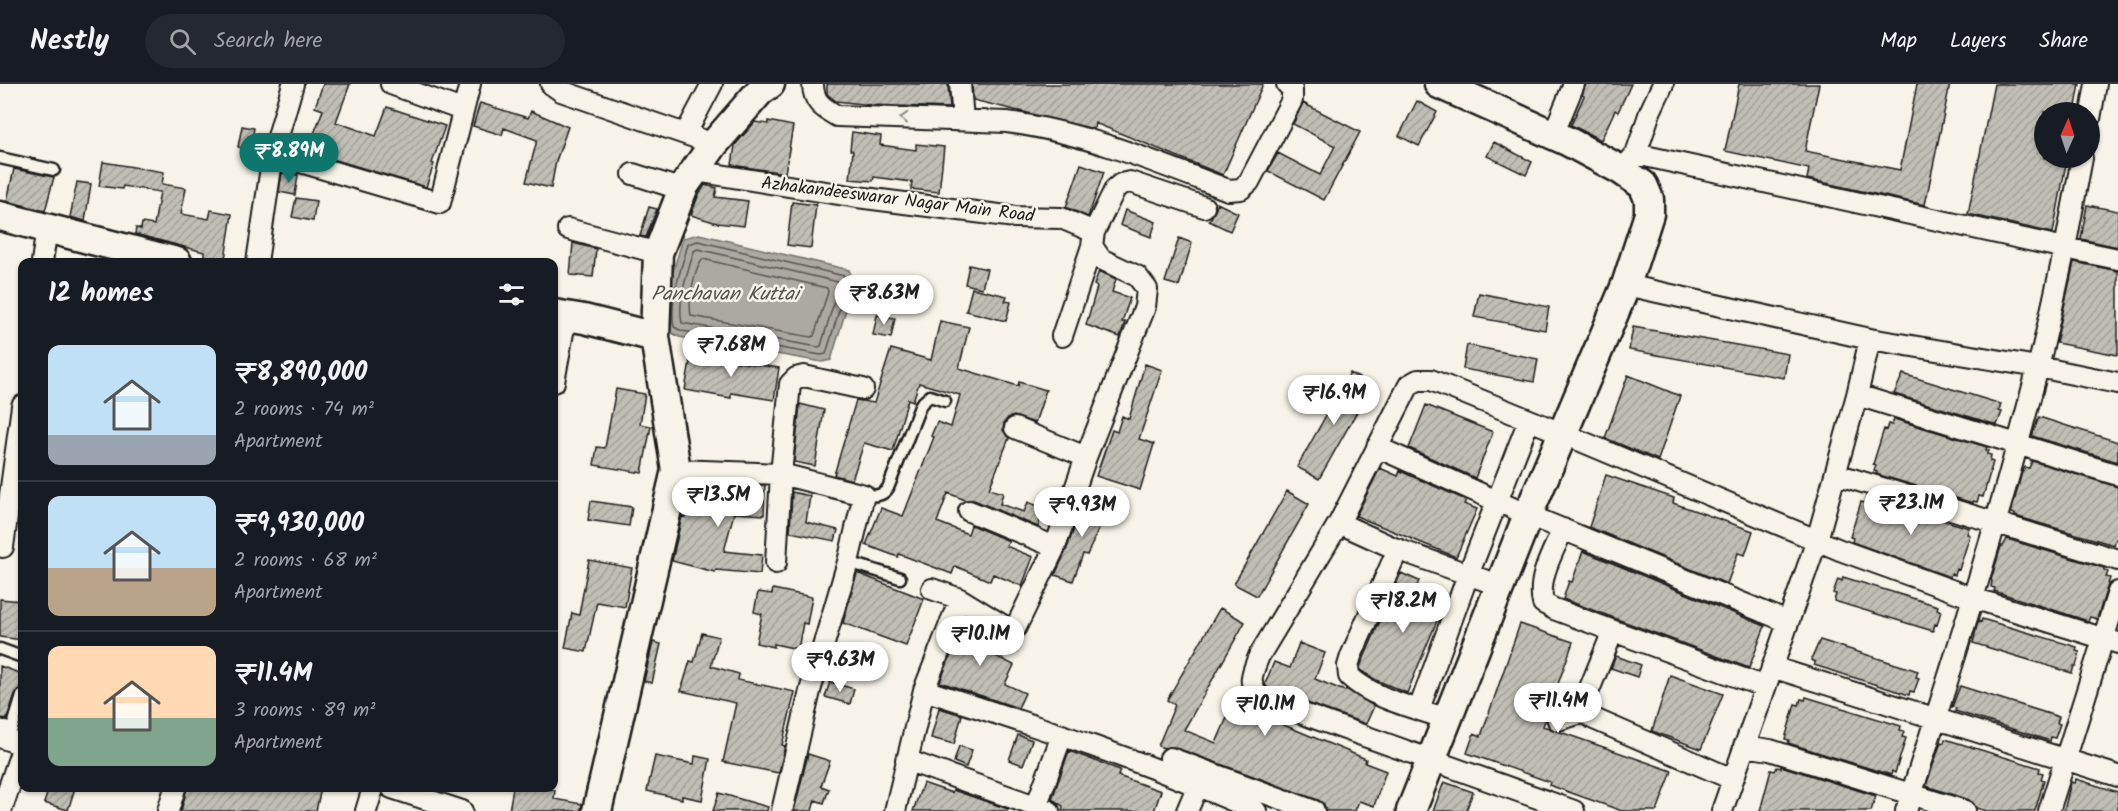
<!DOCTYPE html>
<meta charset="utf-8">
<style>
:root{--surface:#171b24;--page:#242831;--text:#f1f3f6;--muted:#9ea1a6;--line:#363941;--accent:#0f766e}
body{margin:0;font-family:Kalam,sans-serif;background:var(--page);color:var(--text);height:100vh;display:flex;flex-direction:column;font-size:22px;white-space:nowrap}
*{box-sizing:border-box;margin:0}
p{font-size:20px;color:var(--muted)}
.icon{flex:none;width:33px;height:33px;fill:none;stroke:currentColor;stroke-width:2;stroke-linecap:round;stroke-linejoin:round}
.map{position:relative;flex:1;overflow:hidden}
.panel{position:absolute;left:18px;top:174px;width:540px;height:534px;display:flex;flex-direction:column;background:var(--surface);border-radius:12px;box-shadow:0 2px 4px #0004}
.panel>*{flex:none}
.needle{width:39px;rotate:3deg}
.buttons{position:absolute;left:2034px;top:18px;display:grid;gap:12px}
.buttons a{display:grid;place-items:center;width:66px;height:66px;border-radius:50%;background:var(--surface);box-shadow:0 2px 4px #0004;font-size:30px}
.price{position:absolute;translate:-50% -51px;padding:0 14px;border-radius:21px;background:#fff;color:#222;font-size:20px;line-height:39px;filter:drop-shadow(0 2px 3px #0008)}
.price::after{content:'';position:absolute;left:50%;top:36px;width:18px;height:14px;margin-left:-9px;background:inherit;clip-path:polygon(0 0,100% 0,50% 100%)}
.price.active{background:var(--accent);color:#fff}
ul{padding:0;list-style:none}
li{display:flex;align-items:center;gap:18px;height:150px;padding:0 30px}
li+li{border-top:2px solid var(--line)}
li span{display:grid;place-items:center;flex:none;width:168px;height:120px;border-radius:12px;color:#555}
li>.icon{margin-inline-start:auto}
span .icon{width:72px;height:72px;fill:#fffc;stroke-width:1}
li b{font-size:26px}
h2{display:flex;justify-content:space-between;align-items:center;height:72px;padding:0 30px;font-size:26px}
header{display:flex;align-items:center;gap:36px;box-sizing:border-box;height:84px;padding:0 30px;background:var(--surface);border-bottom:2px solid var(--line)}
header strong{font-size:28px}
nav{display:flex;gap:33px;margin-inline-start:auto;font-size:21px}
.search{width:420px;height:54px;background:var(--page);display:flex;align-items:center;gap:15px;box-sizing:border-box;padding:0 21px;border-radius:33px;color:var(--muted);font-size:22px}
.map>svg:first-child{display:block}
.water{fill:#aca9a2;stroke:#72716c;stroke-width:1.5}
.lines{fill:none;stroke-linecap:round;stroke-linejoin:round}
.shore{stroke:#565452;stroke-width:1.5}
.building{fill:url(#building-hatch);stroke:#1c1c1c;stroke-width:1.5}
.lane-casing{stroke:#1c1c1c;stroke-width:15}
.street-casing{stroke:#1c1c1c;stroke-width:24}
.secondary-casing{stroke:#1c1c1c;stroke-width:33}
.lane{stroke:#f7f3e8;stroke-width:10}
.street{stroke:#f7f3e8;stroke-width:20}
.secondary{stroke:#f7f3e8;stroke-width:28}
.oneway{stroke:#94928c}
.labels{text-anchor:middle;stroke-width:5;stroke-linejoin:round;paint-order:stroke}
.street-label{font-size:18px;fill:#1c1c1c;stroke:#f7f3e8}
.water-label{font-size:20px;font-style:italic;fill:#565452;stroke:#f7f3e8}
</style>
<header>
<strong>Nestly</strong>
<div class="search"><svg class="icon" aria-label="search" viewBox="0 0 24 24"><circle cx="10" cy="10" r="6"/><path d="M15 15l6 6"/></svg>Search here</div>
<nav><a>Map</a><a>Layers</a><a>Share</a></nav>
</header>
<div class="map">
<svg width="2118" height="727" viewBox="0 0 2118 727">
<defs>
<pattern id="building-hatch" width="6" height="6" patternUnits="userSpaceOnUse" patternTransform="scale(1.5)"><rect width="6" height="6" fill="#c0beb5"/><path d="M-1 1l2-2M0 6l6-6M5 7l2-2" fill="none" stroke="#a4a39b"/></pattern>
</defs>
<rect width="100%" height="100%" fill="#f7f3e8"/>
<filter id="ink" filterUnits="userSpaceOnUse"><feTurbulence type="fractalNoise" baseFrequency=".0167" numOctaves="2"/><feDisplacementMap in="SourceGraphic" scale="12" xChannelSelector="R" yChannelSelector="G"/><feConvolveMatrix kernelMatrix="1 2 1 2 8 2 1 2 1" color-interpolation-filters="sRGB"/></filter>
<g filter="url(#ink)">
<path class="water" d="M699,150L849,186L854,199L831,276L822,278L679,253L667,246L668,220L673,188L683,154Z"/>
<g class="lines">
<path class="shore" d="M698,157L844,192L847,200L826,270L821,271L682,247L674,243C669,216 681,186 688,160Z
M698,165L838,198L839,201L821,262L818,263L682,239C677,215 688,189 694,167Z
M703,175L827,204L828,208L814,252L811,253L691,232C688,218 694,185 703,175Z"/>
</g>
<path class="building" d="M323,0H350L336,38L376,52L387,23L445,42L432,79L434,80L426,103L309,68V63L323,26L315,23Z
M827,0H948L950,24L871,21L836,17L827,10Z
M972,0H1263L1223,91L1095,39L1094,45L973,16Z
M1586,0H1631L1618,28L1615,26L1601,56L1571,41L1584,12L1582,11Z
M1739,0H1819L1805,67L1900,86L1917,0H1950L1925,121L1807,95L1809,85L1725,67Z
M1994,0H2080L2075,28H2044V74H2067L2053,149L1968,130Z
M1417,17L1437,28L1419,62L1399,52Z
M480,19L528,34L531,27L568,43L556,77L551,104L526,98L537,56L504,44L502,51L473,42Z
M1303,19L1360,48L1324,116L1268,87L1278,69L1320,91L1335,62L1293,40Z
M768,37L793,42L785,89L732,81L735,61L755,38L768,40Z
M242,42L254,44L250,65L238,63Z
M852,48L881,52L880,61L916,66V60L944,63L939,108L911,105L912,98L874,93L873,97L850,95L853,67L850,66Z
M1494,58L1532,78L1526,91L1487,72Z
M103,78L164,88L162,100L186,104L181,130L209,135L211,126L232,130L225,175L204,172V168L135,150L136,144L141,145L142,139L154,141L160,108L123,102L122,105L99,102Z
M1081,80L1104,88L1088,133L1066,123Z
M14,85L54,93L45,127L7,117Z
M282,89L298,91L295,111L279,108Z
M77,98L91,100L85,137L70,133Z
M705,101L717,104L715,113L748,117L744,142L717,139L691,131L699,110Z
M296,114L316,117L313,137L292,133Z
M792,118L816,121L811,164L787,161Z
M1217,119L1238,129L1230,147L1209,137L1215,127Z
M2087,121L2118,127V163L2081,155Z
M649,123L657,125L646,153L640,152Z
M1125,126L1156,138L1151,153L1120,141Z
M1179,154L1192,159L1179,202L1165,198Z
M573,159L596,165L593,193L570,191Z
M2074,178L2118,187V271L2056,259Z
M969,181L987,185L982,204L965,200Z
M1099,187L1116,195L1112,208L1130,214L1122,238H1125L1120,253L1086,241L1097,203L1094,201Z
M972,204L1007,212L1005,217L1011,218L1006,237L966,227Z
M1479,209L1549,223L1545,246L1474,233Z
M877,231L895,234L891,254L873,251Z
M940,237L969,243L959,284L1018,302L1019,298L1046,306L1035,339L1014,332L1008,334L1004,339L1003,346L1009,354L989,405L1003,409L1000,420L1024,428L1028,418L1045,425L1038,443L974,416H965L948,409L937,438L968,450L971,441L1009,457L1006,462L1033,473L1022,502L993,490L990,497L955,482L952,490L899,470L898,473L866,461L881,424L903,432L934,353L931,352L937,338L951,343L960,311L919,299L913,317L908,315L893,367L864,359L852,396L834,391L856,316L874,319L891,265L931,276Z
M1633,243L1788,270L1784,294L1629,266Z
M1467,261L1538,275L1534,298L1463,285Z
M691,271L779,284L774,316L731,309V314L685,306Z
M1145,280L1162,286L1139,355L1154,360L1140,406L1096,392L1112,346L1117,348L1122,332L1129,335Z
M1350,289L1372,301L1319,395L1297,383Z
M1903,290L2001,320L1999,327L2002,328L1997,341L1894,310Z
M1628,291L1680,312L1658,376L1605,354Z
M616,305L645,310L640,340L651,342L642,389L594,381L597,363L605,364Z
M800,320L824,326L815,382L794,378Z
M1426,321L1493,348L1475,394L1409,364Z
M2039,333L2118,358V378L2032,352Z
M1894,335L1987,363L1986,366L1989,367L1987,370L1991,371L1990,377L1993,378L1983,413L1979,412L1977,418L1973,417V419L1876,390L1877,388L1874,387L1876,381L1873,380L1884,345L1886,346L1888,340L1892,341Z
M2032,377L2118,403V455H2116L2114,461L2015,432V430L2011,429L2022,388L2025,383L2029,384Z
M1380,384L1398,392L1400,387L1466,416L1464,420L1477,425L1456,473L1356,432Z
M1606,391L1674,414L1673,419L1753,447L1745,471L1738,469L1727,500L1589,443Z
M715,399L765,401L764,431L734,429L724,467L762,471L760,490L716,486L715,488L672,477L682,432L685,433L688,407L714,410Z
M1287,407L1309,420L1257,512L1234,500Z
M792,408L810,412L806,438L838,446L835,457L790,448Z
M1866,413L1969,444L1967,450L1970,451L1959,486L1957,485L1955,491L1951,490L1950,493L1852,458L1853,454L1850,453L1861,418L1864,419Z
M1085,414L1109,422L1087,471L1083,470L1073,497L1055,491L1066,467Z
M591,417L632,423L629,442L588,436Z
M2007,455L2104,484V486L2108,488L2106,493L2110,494L2097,535L2090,533L2088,537L1994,507L1995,504L1991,503L1992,497L1991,496L2001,462H2003Z
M1583,467L1765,542L1749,584L1563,515L1569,497L1572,498Z
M589,476L632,484L625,523L597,518L586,568L565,564L572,529L579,531Z
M857,489L924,515L906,562L843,539Z
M1401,489L1419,497L1417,502L1446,515L1407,609L1376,596L1360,586V583Z
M1843,493L1938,522L1937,525L1941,527L1937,541L1935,540L1933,547L1834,517L1836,510L1833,509L1838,495L1842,497Z
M773,505L812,513L807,540L803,539L798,565L774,560V563L756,559L762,530L754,528L758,508L772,510Z
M0,515L22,517V556L0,553Z
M1220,524L1245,538L1184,646L1216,659L1233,620L1366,675L1365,679L1386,687L1374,722L1359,717L1355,727H1326L1324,720L1318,716L1174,663L1164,664L1158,662L1175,621L1167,616Z
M1982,535L2077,563L2076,567L2080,568L2076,582H2074L2072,589L1973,559L1978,537L1981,538Z
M965,536L1001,554L993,571L1014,581L1005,600L1025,609L1018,624L940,598Z
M1520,540L1573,558L1543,642L1672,687L1657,727H1622L1549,701L1550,698L1467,669L1474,649L1481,652Z
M702,549L719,553L711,582L739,590L738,596L795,608L782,661L785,662L779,689L723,678L736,619L681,607L690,577L694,578Z
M1820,556L1918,587L1916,593L1919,594L1914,608L1910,607L1909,611L1814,581L1815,578L1811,576Z
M653,558L661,560L652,599L644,597Z
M1299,559L1325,569L1315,595L1345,607L1346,605L1374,622L1366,640L1268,605L1265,600L1274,578L1290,584Z
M1616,572L1641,581L1637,593L1611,584Z
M0,582L22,590V598L20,605L15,610L7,635L0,634Z
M1670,591L1723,610L1701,665L1652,647Z
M830,598L854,605L850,620L825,613Z
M1960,602L2059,633L2057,639L2060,640L2055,654L2051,653L2050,657L1955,627L1956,624L1952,623Z
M1806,613L1901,642L1900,646L1904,647L1902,653L1906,654L1895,689L1892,687L1891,691L1788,659L1789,656L1785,655L1795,620L1799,621L1801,615L1805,616Z
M939,624L962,631L954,660L931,654Z
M1018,651L1032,656L1023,681L1009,676Z
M1945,655L2040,684L2039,688L2043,689L2041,695L2044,696L2035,727H1987L1976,724L1969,716L1926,702L1941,658L1944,659Z
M959,662L972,666L966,683L954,678Z
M1069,667L1120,686L1118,692L1161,707L1154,727H1062L1063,722L1052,715Z
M808,670L830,677L821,702L829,705L824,719L815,716L812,727H794Z
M655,672L694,680L695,672L710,675L702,716L682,712V715L647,707Z
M1781,682L1876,712L1871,727H1760L1771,686L1775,687L1777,683L1781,684Z
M2076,695L2118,708V727H2064L2071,698L2075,699Z
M1444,698L1473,708L1466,727H1433Z
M923,699L952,709L953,706L1008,725L1007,727H913Z
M49,704H75L68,726L44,719Z
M187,704H321L316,727H181Z
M513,704H541L555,706L554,715L582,720L581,727H509Z
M719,709L768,723L767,727H713Z"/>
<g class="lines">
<g class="lane-casing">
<path id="lane" d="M0,74L54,86
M864,411C874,412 882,413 888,404L921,320L930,312L945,317
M848,478L900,494
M0,565L22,573
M0,641L12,645L22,612"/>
</g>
<g class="street-casing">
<path id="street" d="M391,0L462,26
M551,0L561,7L714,60
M813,0C813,18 823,24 837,32L1007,38C1083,48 1156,78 1228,106L1241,105L1249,98L1292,16V5L1287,0
M960,0L963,36
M2090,35L2096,0
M686,49L712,0
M1553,51L1574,0
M273,70L440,119L470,0
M1636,70L2065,164L2082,74
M1628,79L1636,70L1650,28L1663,0
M695,87L857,113L1015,133L1061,134L1094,148L1092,162L1101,175L1137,192L1147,205L1145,223L1086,373L1055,463L1016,543L1012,547L960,515L924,606C1036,642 1148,678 1256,727
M633,90L683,106
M568,145L658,169
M1094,148L1115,105L1121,100L1130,98L1204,123
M42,178L47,144
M257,178L273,70L293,0
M1626,201L1870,255L2038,283L2118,299
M1062,252L1092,162
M554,298L566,232
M1857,311L2118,391
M1015,344L1086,373
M1377,363L1528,431L1788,538
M676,386L781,390L864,411L848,478L810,607L782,727
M1836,390L2118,476
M969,427L1055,463
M1339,439L1394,464L1501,502
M1563,445C1553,468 1537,494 1543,519L1554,525L1765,603
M3,463L22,322
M1398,465L1351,572L1348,582L1349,592C1373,615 1416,624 1447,635
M776,479L781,390L790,300L796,294L804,292L863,305
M932,505L960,515
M1613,547L1585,616V628L1594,635L1732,695
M1772,583L2118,692
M1419,625L1468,491L1529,336
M1558,636L1585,628
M0,653L22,661
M1744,662L1770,666L1965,727
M1170,674L1314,727
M906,676L1049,727
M392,704L462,727
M1036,723L1062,651
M1,727L22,665
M168,727L175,704
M366,727L373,704
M895,727L924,606
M1187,727L1198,701
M1574,727L1261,615C1246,599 1252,590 1259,572L1339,439L1409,301L1418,296H1431L1564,350L1840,466L1973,514L2118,559
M1722,727L1817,456L1857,311L1870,255
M1906,727C1953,580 2000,433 2038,283C2048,244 2056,204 2065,164L2118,175
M2049,727L2118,508"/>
</g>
<g class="secondary-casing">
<path id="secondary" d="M0,132L177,178
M554,230L584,235L655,253
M597,727L676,386L655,253L658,169L684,102L714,60L760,7L770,0
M1411,727L1528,431L1626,201L1649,130V115L1643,101L1621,86L1567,57L1439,0"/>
</g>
<use href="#lane" class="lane"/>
<use href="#street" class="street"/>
<use href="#secondary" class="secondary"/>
</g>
<defs><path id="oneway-chevron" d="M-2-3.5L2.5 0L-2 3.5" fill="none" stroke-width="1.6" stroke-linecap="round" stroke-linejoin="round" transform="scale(1.5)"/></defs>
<use class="oneway" href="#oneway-chevron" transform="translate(904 34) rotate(-178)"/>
</g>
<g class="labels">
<g class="street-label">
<text transform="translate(898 115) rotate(7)" y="6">Azhakandeeswarar Nagar Main Road</text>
</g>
<g class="water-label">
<text x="725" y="216">Panchavan Kuttai</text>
</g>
</g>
</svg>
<div class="buttons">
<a><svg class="needle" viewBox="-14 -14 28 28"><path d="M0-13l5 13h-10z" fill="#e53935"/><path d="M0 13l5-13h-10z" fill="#9ea1a6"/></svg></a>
</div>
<b class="price active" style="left:289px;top:100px">₹8.89M</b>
<b class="price" style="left:884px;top:242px">₹8.63M</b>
<b class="price" style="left:731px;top:294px">₹7.68M</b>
<b class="price" style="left:1334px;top:342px">₹16.9M</b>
<b class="price" style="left:718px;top:444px">₹13.5M</b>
<b class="price" style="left:1911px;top:452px">₹23.1M</b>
<b class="price" style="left:1082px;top:454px">₹9.93M</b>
<b class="price" style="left:1403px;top:550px">₹18.2M</b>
<b class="price" style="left:980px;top:583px">₹10.1M</b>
<b class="price" style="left:840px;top:609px">₹9.63M</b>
<b class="price" style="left:1558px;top:650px">₹11.4M</b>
<b class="price" style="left:1265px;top:653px">₹10.1M</b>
<section class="panel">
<h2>12 homes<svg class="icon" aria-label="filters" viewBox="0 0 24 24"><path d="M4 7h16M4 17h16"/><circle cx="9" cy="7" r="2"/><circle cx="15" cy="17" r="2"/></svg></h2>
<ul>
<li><span style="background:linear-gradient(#bfe0f5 75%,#9aa5b1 0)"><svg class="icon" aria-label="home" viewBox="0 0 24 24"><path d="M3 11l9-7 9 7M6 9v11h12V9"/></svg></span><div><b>₹8,890,000</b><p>2 rooms · 74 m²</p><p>Apartment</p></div></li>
<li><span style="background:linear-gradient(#bfe0f5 60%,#b9a48a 0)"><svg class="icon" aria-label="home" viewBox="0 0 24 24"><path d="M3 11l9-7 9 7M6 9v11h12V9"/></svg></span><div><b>₹9,930,000</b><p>2 rooms · 68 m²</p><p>Apartment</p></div></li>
<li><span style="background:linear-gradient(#ffd9b3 60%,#7fa58c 0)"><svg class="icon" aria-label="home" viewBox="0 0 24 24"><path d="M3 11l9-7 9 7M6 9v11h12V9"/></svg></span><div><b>₹11.4M</b><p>3 rooms · 89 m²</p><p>Apartment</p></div></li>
</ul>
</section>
</div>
